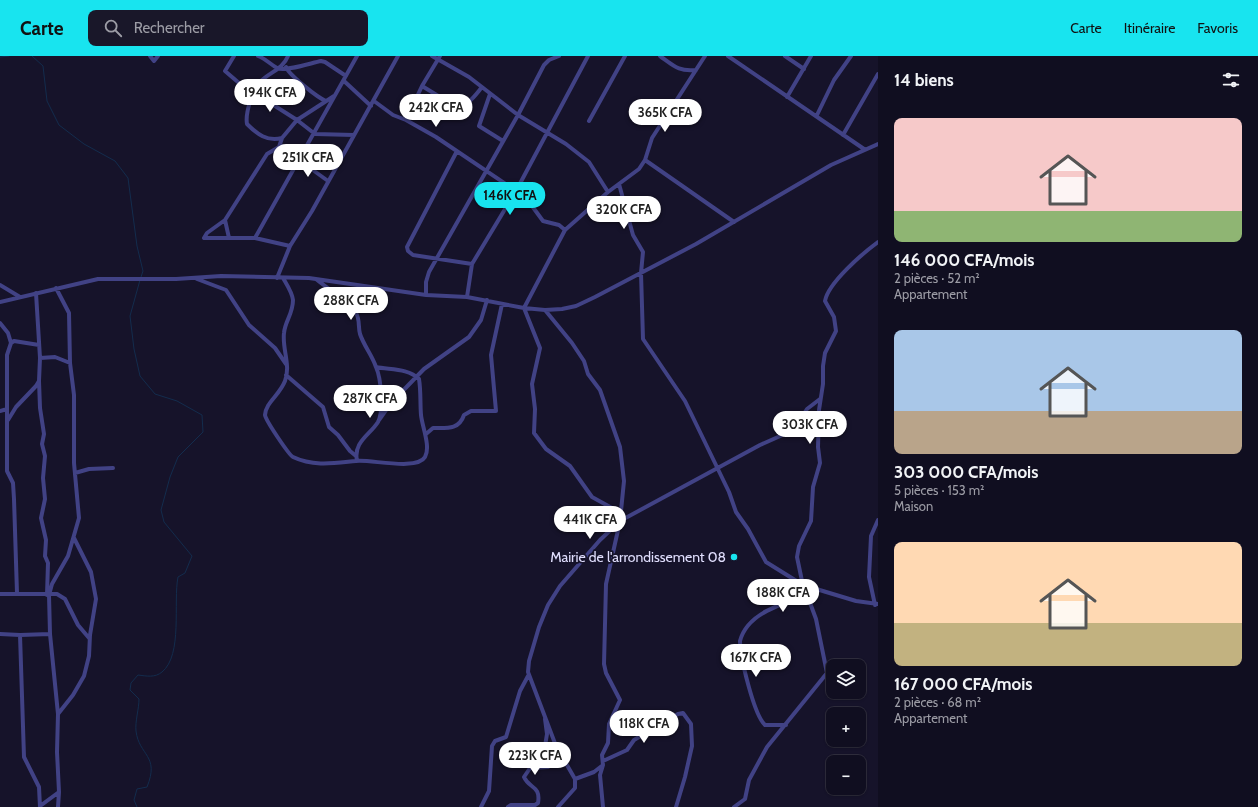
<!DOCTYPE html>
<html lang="fr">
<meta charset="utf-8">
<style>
:root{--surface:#100e20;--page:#191729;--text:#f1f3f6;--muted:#9c9ca5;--line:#302e3e;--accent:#18e4ef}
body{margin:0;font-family:Cabin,sans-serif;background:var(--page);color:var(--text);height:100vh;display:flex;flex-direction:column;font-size:15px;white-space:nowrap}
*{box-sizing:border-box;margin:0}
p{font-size:13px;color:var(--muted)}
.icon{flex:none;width:22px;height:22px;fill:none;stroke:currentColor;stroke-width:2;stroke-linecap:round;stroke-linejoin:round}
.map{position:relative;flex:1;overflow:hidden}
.sheet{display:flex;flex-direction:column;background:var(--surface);width:380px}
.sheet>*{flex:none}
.buttons{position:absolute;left:826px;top:603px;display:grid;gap:8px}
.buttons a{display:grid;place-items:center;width:40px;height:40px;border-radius:8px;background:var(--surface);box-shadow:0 1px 3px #0004,0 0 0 1px var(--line);font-size:20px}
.price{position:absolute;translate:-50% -34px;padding:0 9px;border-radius:14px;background:#fff;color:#222;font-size:13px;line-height:26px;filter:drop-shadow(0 1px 2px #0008)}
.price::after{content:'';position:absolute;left:50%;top:24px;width:12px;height:9px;margin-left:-6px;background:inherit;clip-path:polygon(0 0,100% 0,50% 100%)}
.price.on{background:var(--accent);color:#111}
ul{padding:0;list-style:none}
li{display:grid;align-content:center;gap:8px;height:212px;padding:0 16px}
li span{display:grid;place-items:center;height:124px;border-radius:8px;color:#555}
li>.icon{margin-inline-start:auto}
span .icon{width:72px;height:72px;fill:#fffc;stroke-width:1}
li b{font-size:17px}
h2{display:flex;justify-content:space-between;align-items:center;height:48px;padding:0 16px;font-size:17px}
header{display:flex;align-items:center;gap:24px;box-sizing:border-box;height:56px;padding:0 20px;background:var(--accent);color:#111}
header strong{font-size:19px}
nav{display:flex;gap:22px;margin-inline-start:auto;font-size:14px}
.search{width:280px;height:36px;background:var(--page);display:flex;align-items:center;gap:10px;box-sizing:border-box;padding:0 14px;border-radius:8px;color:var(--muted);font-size:15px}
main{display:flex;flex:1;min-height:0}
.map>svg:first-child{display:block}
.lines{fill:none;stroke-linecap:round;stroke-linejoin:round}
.stream{stroke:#132c4d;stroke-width:1}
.minor{stroke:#414285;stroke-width:4}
.poi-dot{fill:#18e4ef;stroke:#16132a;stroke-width:1.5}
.labels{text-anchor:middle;stroke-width:3.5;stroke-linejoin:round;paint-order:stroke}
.poi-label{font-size:14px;fill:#e0defd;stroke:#16132a;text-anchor:end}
</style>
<header>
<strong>Carte</strong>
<div class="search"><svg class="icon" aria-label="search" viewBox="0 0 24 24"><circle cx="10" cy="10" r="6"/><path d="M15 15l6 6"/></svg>Rechercher</div>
<nav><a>Carte</a><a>Itinéraire</a><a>Favoris</a></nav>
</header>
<main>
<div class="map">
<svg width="878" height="751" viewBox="0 0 878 751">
<rect width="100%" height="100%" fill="#16132a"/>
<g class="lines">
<path class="stream" d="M32,0L43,10L47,45L59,69L84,88L115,105L128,122L137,190L143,215L141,221
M0,1L9,0
M137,751L134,744L137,733L147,731C160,699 139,700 136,675C135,665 139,653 139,643L130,634L131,627L138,619C146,620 155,622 162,616C183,599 173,546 178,521L185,517L192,500L164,466L161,454L170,421L178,401L203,376L202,359L177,345L155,338L140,320L134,293L130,260L140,224"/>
<path class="minor" d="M150,0L154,5L158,0
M234,0L225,15L239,27L297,64L315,78L354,79
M258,0C266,3 270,8 277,12C284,16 311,7 321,5L325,6L346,20
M432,0L469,21L518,59L566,88L589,106L608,136L565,174
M660,0C674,10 679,16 696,14
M728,0L864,93
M785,0L804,13
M286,11C289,19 318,42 326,45
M344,25L371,50
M422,30L453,49C468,51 473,42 482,31
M490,38L479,70L503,85
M787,41L811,0
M374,45L393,59L406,64L436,81L516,135L532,150L543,165L559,169L565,174L524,252L540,292L532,328L535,353L534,377L546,393L570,410L592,441L621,457
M817,59L834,24L851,0
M406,64L422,30L440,0
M589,65L625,0
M843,79L878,18
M282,82C267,86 257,78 247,68C245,57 253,32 261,25C270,16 283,13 288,0
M280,89L299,102
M457,95L407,191L408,195L413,199L472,208
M299,104L328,125
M645,104L734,166
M619,128L633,179L643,196L641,217L643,283L685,345L729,436L736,456L748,473L766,506L803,529L856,545L878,548
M608,136L639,113L645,104L652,82L705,0
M225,164L207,177L204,182H255L290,190
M229,182L225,164L267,98L279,91L282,82L297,64L334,40
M255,182L357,0
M277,222L290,190L312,155L398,0
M283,222C287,229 292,236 293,244C293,258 285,265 284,277C282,293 291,309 285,325C279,340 266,346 265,359C266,365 289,399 293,401C314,411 335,407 356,405C370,403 417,415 425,401C431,391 422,370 421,359C420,347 421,335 419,323C408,312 390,314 376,311
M197,223L226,234L249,269L275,292L286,308
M316,223C329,234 346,243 356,257C360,263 358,271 360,278C364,290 372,299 376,311C381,322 384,355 378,366C370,379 353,386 357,405
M0,229L20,241
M36,237L40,302L55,301L70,307
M426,239V226L429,216L518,59L544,9L549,4L559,0
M467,241L472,208L516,135L588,0
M0,246L98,223H176L221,220L309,222L426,239L467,241L524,252L545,254L562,253L576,250L595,241L696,188L831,109L878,88
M545,254L572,287L584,305L588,318L600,334L620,391L624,425L620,465L606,528L604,608L606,617L620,644L609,668L608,687L602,699L603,709L600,719L603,751
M0,267L8,277L11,287
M286,319L323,351L329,371L338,379L350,395L356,400
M39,325L40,352L44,378L42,388L45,400L43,422L45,443L41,462L46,484L45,500L48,507L47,539
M0,355L7,353
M8,364L16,351L36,330L39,325L40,302
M379,364L391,347L424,313L469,281L481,264L487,244
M426,378L433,372C447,372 459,374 464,359L471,355H496L491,299L502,248
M75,417L89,413L113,412
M17,537L14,443L13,427L7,415V299L11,287L14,285L39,289
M0,538H57L65,543L78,569L89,582
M875,549L869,521L871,480L878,464
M0,578L20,579
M50,578L58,658
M786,669H765C754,659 740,601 740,585C747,558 782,546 808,542
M603,705L627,694L634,684L678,658L683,657L691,668L692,690L685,721L676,751
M531,712L548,711L562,702
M575,723L594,716L603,709
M40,750L59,736L57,696L58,658L73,639L84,620L89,600L90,579L96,543L91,516L74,482
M40,751L39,731L24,701L20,579L50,578L49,539L52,528L68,500L79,462L74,407V339L70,307L69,257L56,232
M58,751L59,736
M481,751L489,735L492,690L495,685L506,681L520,635L528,620
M508,751L511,749H535L538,747C541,729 529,733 524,721L545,690L547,678L545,663
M558,751L575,732V723L556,690L528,616L529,605L539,571L548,549L560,530L600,484L620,465L760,389L787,377L798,367L807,353L820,343
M734,751L745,743L749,724L767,691L827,617L816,563L802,525L797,501L799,490L811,465L813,431L820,407L818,391L819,354L823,328V310L825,297L836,275L834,261L825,245C828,227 863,197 878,186"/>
</g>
<circle class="poi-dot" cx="734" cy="501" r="4"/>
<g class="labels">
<g class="poi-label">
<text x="726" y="506">Mairie de l'arrondissement 08</text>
</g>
</g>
</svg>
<div class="buttons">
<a><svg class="icon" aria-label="layers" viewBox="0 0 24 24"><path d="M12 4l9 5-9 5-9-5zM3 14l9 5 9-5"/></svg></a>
<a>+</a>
<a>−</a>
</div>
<b class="price" style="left:270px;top:57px">194K CFA</b>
<b class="price" style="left:436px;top:72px">242K CFA</b>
<b class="price" style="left:665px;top:77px">365K CFA</b>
<b class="price" style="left:308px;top:122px">251K CFA</b>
<b class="price on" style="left:510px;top:160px">146K CFA</b>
<b class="price" style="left:624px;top:174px">320K CFA</b>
<b class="price" style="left:351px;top:265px">288K CFA</b>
<b class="price" style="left:370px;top:363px">287K CFA</b>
<b class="price" style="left:810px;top:389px">303K CFA</b>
<b class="price" style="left:590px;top:484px">441K CFA</b>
<b class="price" style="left:783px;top:557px">188K CFA</b>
<b class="price" style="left:756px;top:622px">167K CFA</b>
<b class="price" style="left:644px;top:688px">118K CFA</b>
<b class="price" style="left:535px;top:720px">223K CFA</b>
</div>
<section class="sheet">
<h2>14 biens<svg class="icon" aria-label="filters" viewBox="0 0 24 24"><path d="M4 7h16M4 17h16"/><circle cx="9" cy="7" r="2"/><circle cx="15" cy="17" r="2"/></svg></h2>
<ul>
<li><span style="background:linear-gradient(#f6c9c9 75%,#8fb573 0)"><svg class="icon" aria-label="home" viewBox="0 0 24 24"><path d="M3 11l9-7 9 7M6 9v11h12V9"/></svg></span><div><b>146 000 CFA/mois</b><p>2 pièces · 52 m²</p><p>Appartement</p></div></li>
<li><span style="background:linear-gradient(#a9c7e8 65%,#b9a48a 0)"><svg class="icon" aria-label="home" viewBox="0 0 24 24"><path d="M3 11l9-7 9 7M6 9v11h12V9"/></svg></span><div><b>303 000 CFA/mois</b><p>5 pièces · 153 m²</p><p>Maison</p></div></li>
<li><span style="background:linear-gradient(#ffd9b3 65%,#c2b280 0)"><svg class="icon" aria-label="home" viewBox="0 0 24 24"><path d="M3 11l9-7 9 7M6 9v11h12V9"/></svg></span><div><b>167 000 CFA/mois</b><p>2 pièces · 68 m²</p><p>Appartement</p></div></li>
</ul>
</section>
</main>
